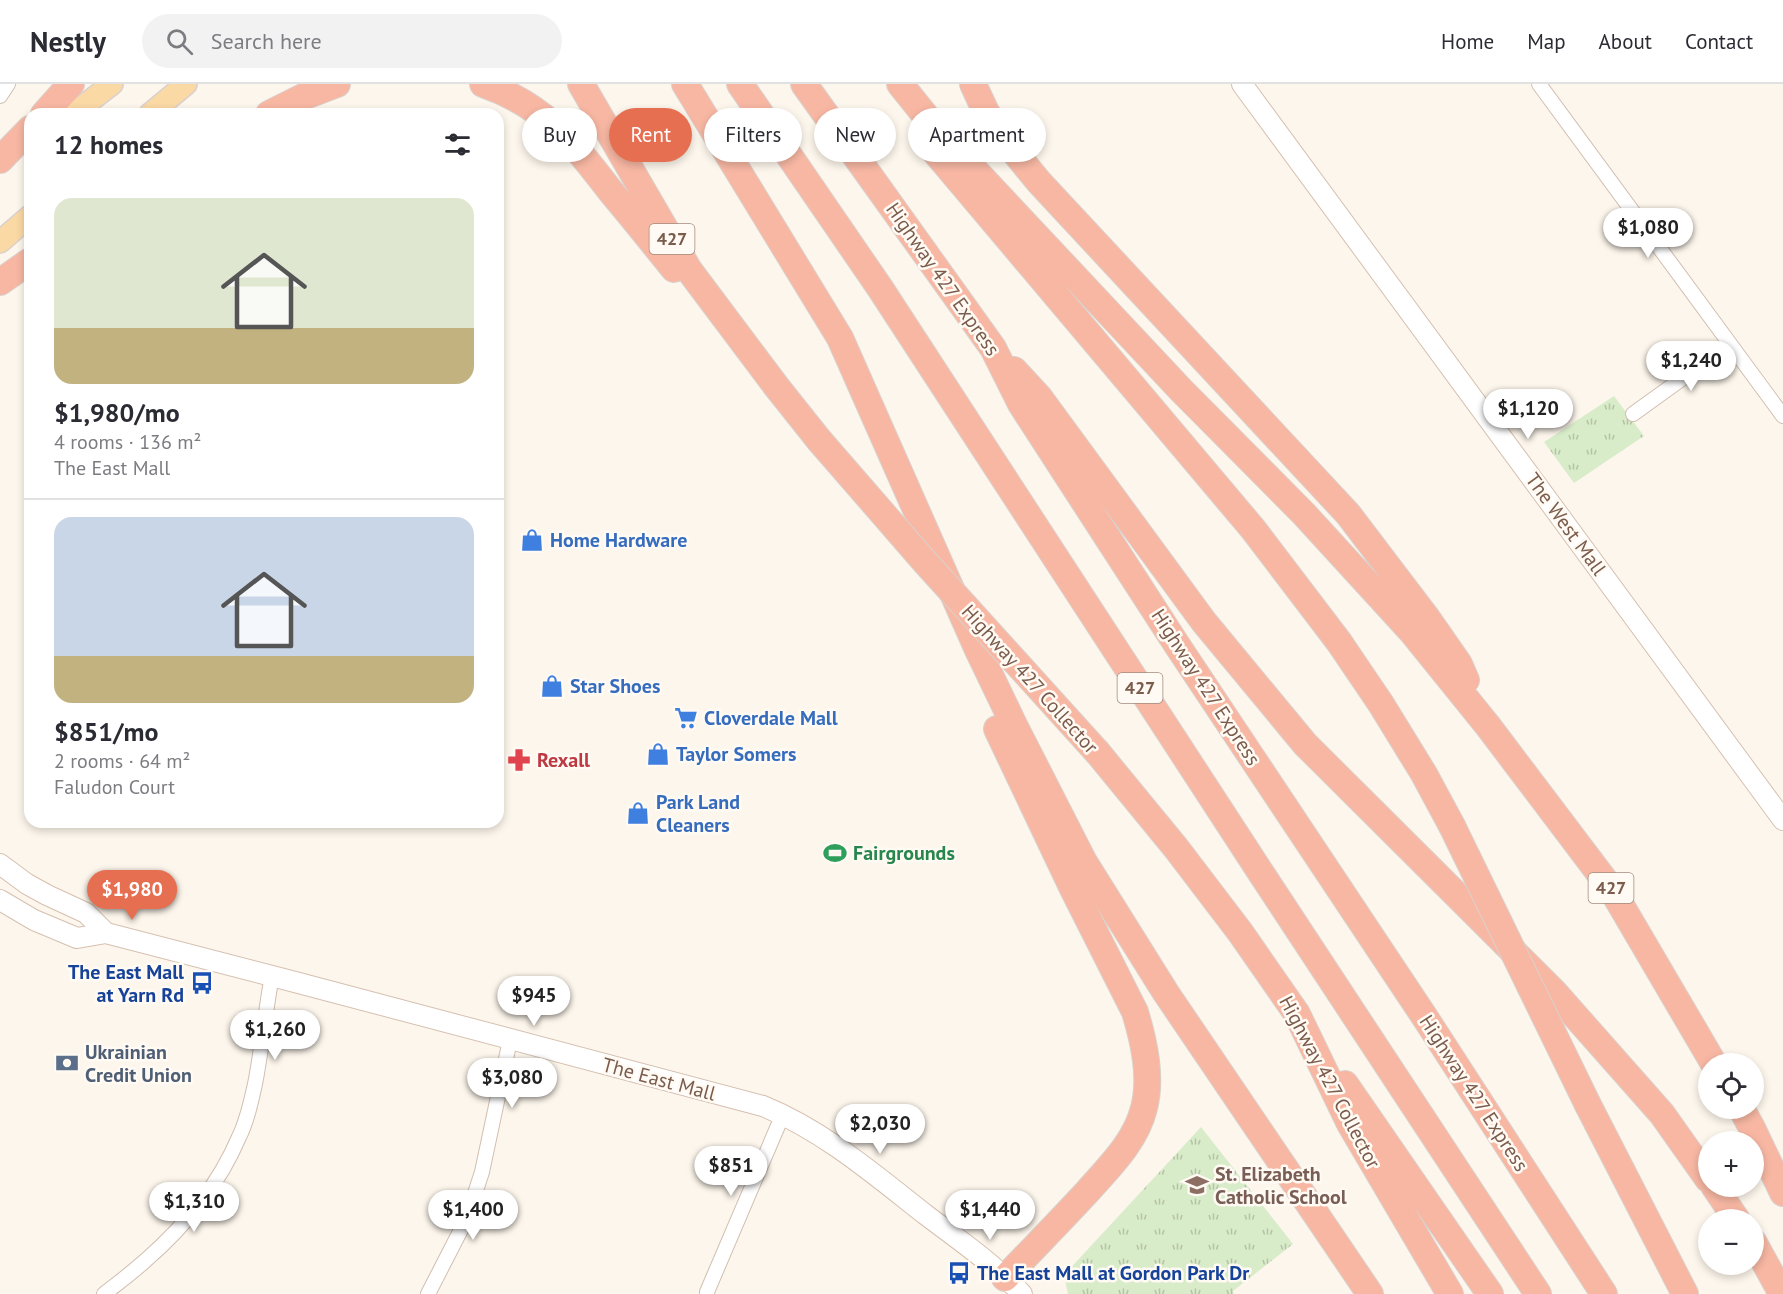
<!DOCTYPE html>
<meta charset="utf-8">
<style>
:root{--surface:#fff;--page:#f2f2f3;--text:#2b2b33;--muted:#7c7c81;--line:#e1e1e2;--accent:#e76f51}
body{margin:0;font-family:"PT Sans",sans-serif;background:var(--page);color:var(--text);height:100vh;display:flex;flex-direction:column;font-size:22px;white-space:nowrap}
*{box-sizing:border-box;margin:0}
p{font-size:20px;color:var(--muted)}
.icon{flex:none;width:33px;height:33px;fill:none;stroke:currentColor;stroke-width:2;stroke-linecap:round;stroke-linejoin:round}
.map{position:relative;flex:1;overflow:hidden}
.drawer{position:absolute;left:24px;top:24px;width:480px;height:720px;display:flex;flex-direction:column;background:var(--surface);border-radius:18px;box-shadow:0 3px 9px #0003}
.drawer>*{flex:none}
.banner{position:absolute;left:522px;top:24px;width:570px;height:54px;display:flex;gap:12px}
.controls{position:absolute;left:1698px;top:969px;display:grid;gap:12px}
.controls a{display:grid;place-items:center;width:66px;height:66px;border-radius:50%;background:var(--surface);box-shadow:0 3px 9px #0003;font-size:30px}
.price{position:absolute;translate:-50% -51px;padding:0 14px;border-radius:21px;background:#fff;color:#222;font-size:20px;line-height:39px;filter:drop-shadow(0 2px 3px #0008)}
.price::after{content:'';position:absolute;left:50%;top:36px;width:18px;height:14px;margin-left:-9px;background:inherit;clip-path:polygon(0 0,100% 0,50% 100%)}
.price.current{background:var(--accent);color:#fff}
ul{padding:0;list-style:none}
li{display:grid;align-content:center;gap:12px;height:318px;padding:0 30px}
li+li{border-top:2px solid var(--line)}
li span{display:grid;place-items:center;height:186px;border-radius:18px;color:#555}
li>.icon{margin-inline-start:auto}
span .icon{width:108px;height:108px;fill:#fffc;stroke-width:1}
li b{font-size:26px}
h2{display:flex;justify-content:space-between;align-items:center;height:72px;padding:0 30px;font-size:26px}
.tag{padding:0 21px;border-radius:27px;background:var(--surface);box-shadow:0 3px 9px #0003;font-size:21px;line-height:54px}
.tag.current{background:var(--accent);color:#fff}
header{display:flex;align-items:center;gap:36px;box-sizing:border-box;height:84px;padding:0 30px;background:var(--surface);border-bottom:2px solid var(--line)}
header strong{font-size:28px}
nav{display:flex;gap:33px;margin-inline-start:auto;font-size:21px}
.search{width:420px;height:54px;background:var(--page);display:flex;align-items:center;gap:15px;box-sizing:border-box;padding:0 21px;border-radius:33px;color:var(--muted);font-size:22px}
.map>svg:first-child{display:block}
.park{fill:url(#park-tufts)}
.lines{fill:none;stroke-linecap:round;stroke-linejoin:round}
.minor-casing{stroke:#d1beb0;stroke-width:16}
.secondary-casing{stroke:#d6c0b0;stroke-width:22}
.primary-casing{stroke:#dad1cd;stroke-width:24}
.motorway-casing{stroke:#dad1cd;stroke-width:28}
.minor{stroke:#fff;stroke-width:14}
.secondary{stroke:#fff;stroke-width:20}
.primary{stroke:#fbd9a5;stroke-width:21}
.motorway{stroke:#f7b7a3;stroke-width:26}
.motorway-bridge-casing{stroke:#dad1cd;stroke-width:28;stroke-linecap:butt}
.motorway-bridge{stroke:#f7b7a3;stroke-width:26}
.labels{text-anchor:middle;stroke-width:5;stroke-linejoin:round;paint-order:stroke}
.shield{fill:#fffaf3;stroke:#a28b7f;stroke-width:1.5}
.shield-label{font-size:18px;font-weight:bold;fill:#7a5c4d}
.street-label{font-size:20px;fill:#7a5c4d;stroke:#fffaf3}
.shop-label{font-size:20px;font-weight:bold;fill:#366cbe;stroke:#fffaf3;text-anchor:start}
.health-label{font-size:20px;font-weight:bold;fill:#be3a42;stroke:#fffaf3;text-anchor:start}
.leisure-label{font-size:20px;font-weight:bold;fill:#27864d;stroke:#fffaf3;text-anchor:start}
.transit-label{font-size:20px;font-weight:bold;fill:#164399;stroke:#fffaf3;text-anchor:end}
.service-label{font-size:20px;font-weight:bold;fill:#4e5e75;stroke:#fffaf3;text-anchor:start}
.education-label{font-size:20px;font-weight:bold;fill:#785e54;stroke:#fffaf3;text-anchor:start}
</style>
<header>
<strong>Nestly</strong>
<div class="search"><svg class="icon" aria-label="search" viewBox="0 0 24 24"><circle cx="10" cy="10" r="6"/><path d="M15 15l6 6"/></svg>Search here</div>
<nav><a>Home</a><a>Map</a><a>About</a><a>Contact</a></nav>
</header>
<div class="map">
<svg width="1783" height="1210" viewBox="0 0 1783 1210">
<defs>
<pattern id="park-tufts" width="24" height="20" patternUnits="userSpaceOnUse" patternTransform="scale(1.5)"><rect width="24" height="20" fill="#d8ecc9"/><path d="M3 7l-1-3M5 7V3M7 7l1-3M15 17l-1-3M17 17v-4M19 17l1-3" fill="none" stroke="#b4c2a5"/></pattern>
</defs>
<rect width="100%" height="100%" fill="#fdf6ec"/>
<path class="park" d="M1614,312L1644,352L1574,399L1544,358Z
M1201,1043L1293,1160L1233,1207L1234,1210H1068L1064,1191Z"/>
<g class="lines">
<g class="minor-casing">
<path id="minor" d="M1539,0L1783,332
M0,12L8,0
M1633,330L1730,260
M707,1208L783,1030
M104,1210C118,1199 133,1188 146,1176C185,1142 219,1100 239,1053C247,1037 251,1018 255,1000C262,965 265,928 272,892
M428,1210L467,1134L482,1088L510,956"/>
</g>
<g class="secondary-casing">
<path id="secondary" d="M1242,0L1783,736
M0,780L27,800L47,811L86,829L106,849
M0,816L34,836L77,854L106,849L295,898L763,1022C824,1047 875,1091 926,1131C959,1156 994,1180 1022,1210"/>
</g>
<g class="primary-casing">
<path id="primary" d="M73,30L112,0
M150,30L186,0
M0,158L30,132"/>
</g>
<g class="motorway-casing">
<path id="motorway" d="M483,0C546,22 573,59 612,109C633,134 653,159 674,185
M581,0L689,186L776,302L819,356
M685,0L840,254L978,566L1014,641L1084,778L1166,909L1370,1210
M740,0L880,204L1261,789L1538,1210
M804,0L993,264L1021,320L1177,561L1426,935L1604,1210
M900,0L937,46L1181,306L1304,430L1412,548L1488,642L1612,806L1714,980
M973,0L986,28L1012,65L1039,98L1348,430L1427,534L1459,580L1466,596
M44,30L71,0
M269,30L303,13L337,0
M931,63L1253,445L1339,558L1381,620L1424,690L1452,742
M0,76L30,45
M0,198L30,177
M1014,286L1039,313L1204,538L1305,660L1555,909L1662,1030L1708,1095
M997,645L1073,805L1135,928C1144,958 1152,993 1144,1024C1136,1057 1110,1082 1088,1107C1061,1136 1033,1165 1005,1194
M1098,669L1176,764L1240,848L1297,930L1350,1040L1450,1210
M1345,1000L1490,1210
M1588,1021L1685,1210
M1741,1024L1752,1044L1783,1109
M1714,1102L1737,1136
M1754,1159L1782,1210"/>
</g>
<use href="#minor" class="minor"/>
<use href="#secondary" class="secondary"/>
<use href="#primary" class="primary"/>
<use href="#motorway" class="motorway"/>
<g class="motorway-bridge-casing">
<path id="motorway-bridge" d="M819,356L925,478L1098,669
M1452,742L1588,1021"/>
</g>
<use href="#motorway-bridge" class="motorway-bridge"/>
</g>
<defs>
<g id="shop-bare" transform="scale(1.8)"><path d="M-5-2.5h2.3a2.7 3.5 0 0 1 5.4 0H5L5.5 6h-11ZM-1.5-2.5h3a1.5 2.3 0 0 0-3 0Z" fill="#3f7fe0" stroke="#fffaf3" stroke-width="2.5" paint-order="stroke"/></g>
<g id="supermarket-bare" transform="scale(1.8)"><path d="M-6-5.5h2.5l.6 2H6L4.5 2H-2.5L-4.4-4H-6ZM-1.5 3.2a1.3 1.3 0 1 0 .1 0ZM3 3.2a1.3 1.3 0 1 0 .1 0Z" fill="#3f7fe0" stroke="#fffaf3" stroke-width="2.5" paint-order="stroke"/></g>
<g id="pharmacy-bare" transform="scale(1.8)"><path d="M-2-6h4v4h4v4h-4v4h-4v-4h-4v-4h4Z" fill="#e0444e" stroke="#fffaf3" stroke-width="2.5" paint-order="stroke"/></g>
<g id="stadium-bare" transform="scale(1.8)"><path d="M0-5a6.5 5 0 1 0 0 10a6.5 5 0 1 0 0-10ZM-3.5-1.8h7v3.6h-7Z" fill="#2e9e5b" stroke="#fffaf3" stroke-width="2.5" paint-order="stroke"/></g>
<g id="bus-bare" transform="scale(1.8)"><path d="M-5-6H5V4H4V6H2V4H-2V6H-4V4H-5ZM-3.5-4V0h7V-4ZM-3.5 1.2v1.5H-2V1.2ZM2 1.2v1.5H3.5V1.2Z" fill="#1a4fb4" stroke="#fffaf3" stroke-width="2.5" paint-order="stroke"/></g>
<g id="bank-bare" transform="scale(1.8)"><path d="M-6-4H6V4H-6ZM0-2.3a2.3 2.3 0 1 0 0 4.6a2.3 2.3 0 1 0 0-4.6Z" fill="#5c6f8a" stroke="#fffaf3" stroke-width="2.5" paint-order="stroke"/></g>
<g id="school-bare" transform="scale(1.8)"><path d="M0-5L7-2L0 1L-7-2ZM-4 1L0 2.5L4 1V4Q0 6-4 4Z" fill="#8d6e63" stroke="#fffaf3" stroke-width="2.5" paint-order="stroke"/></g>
</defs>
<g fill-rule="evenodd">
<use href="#shop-bare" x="532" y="456"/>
<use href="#shop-bare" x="552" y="602"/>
<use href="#supermarket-bare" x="686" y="634"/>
<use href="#shop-bare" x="658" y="670"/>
<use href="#pharmacy-bare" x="519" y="676"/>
<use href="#shop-bare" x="638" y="729"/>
<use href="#stadium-bare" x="835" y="769"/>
<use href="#bus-bare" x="202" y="899"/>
<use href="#bank-bare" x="67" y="979"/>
<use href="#school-bare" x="1197" y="1101"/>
<use href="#bus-bare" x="959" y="1189"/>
</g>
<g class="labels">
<g class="shield">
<rect x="649.5" y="140" width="45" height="30" rx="4.5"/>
<rect x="1117.5" y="589" width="45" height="30" rx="4.5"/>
<rect x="1588.5" y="789" width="45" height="30" rx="4.5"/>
</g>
<g class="shield-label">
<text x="672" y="161">427</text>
<text x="1140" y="610">427</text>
<text x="1611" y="810">427</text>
</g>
<g class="street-label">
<text transform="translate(943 195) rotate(55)" y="7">Highway 427 Express</text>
<text transform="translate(1566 440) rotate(54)" y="7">The West Mall</text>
<text transform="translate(1030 595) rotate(48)" y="7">Highway 427 Collector</text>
<text transform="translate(1206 603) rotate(57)" y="7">Highway 427 Express</text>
<text transform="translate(659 995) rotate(15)" y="7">The East Mall</text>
<text transform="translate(1330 998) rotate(62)" y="7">Highway 427 Collector</text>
<text transform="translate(1474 1009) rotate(57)" y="7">Highway 427 Express</text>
</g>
<g class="shop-label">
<text x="550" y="463">Home Hardware</text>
<text x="570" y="609">Star Shoes</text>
<text x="704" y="641">Cloverdale Mall</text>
<text x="676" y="677">Taylor Somers</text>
<text x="656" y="725">Park Land<tspan x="656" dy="23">Cleaners</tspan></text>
</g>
<g class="health-label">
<text x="537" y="683">Rexall</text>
</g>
<g class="leisure-label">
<text x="853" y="776">Fairgrounds</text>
</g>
<g class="transit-label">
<text x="184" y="895">The East Mall<tspan x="184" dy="23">at Yarn Rd</tspan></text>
<text x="977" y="1196" text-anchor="start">The East Mall at Gordon Park Dr</text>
</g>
<g class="service-label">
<text x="85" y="975">Ukrainian<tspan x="85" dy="23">Credit Union</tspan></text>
</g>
<g class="education-label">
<text x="1215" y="1097">St. Elizabeth<tspan x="1215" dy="23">Catholic School</tspan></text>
</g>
</g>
</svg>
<div class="controls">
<a><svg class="icon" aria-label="locate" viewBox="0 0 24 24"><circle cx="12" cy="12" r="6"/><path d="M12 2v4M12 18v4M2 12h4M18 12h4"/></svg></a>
<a>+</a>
<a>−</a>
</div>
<b class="price" style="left:1648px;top:175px">$1,080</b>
<b class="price" style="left:1691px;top:308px">$1,240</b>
<b class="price" style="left:1528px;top:356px">$1,120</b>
<b class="price current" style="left:132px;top:837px">$1,980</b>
<b class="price" style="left:534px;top:943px">$945</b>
<b class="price" style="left:275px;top:977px">$1,260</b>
<b class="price" style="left:512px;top:1025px">$3,080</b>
<b class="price" style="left:880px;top:1071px">$2,030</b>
<b class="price" style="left:731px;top:1113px">$851</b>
<b class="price" style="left:194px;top:1149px">$1,310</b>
<b class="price" style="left:473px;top:1157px">$1,400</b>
<b class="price" style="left:990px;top:1157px">$1,440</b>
<div class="banner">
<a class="tag">Buy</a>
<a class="tag current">Rent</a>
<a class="tag">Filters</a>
<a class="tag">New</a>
<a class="tag">Apartment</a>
</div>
<section class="drawer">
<h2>12 homes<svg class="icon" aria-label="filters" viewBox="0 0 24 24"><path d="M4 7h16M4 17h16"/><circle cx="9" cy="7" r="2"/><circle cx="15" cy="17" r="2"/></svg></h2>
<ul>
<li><span style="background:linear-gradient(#dfe7d0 70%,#c2b280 0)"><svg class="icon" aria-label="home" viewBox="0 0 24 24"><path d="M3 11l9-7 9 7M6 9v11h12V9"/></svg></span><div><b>$1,980/mo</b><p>4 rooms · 136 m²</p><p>The East Mall</p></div></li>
<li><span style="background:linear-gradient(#c9d6e8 75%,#c2b280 0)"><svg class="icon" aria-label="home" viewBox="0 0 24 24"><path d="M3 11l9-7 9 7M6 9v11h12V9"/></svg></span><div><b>$851/mo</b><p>2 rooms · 64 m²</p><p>Faludon Court</p></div></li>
</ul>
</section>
</div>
